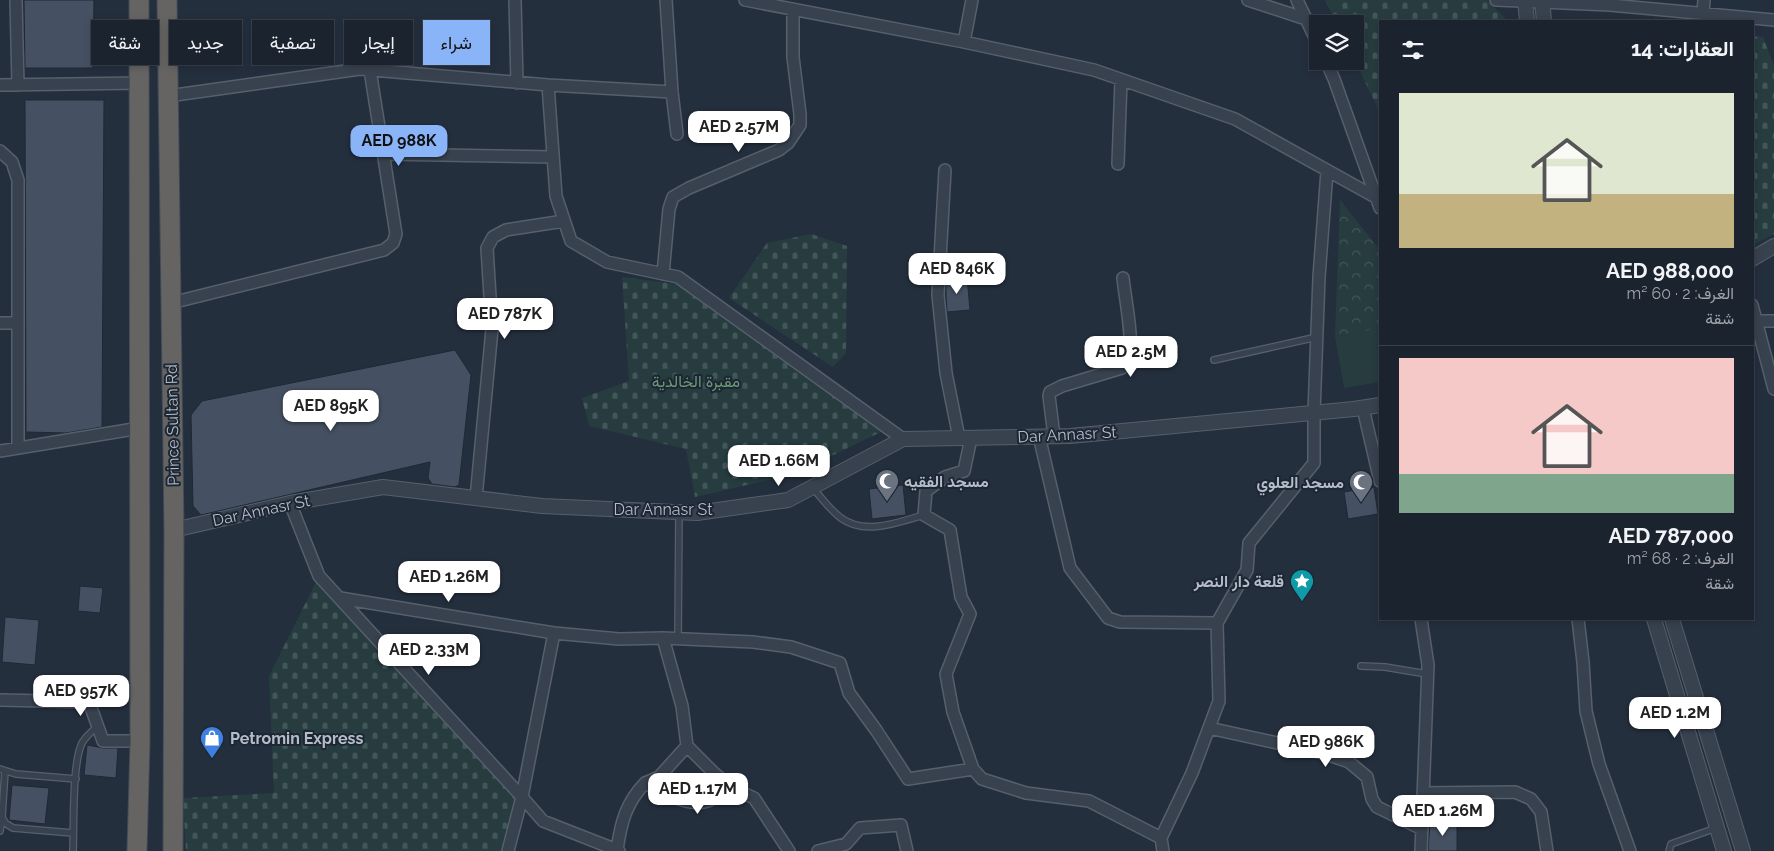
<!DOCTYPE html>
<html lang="ar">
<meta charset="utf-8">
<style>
:root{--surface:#1b232e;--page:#282f3a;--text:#f1f3f6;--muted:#a0a4aa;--line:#39404a;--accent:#8ab4f8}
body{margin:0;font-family:Raleway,Vazirmatn,sans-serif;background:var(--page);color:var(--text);direction:rtl;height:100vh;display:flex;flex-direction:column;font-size:19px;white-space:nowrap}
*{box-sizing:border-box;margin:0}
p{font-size:16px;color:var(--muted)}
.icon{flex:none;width:28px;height:28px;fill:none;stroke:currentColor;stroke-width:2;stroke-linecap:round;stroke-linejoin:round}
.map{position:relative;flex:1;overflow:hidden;direction:ltr}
.sheet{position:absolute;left:1379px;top:20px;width:375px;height:600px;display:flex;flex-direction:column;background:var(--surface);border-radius:0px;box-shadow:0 2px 8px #0003,0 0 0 1px var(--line);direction:rtl}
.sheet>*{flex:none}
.guide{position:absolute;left:15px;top:20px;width:475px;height:45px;direction:rtl;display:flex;gap:10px}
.buttons{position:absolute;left:1309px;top:15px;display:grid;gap:10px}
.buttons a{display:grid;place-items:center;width:55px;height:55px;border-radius:0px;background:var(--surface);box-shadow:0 2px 8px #0003,0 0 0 1px var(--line);font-size:25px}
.price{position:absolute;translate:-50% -42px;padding:0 11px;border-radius:10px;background:#fff;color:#222;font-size:16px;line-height:32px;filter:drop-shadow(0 1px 2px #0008)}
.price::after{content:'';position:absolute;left:50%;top:30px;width:15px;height:11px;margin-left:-8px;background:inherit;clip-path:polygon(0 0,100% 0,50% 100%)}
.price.selected{background:var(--accent);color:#111}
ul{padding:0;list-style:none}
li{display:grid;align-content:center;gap:10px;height:265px;padding:0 20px}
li+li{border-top:1px solid var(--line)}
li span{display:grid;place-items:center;height:155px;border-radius:0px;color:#555}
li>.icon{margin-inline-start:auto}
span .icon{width:90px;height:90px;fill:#fffc;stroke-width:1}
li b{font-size:21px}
h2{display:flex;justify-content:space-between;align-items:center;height:60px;padding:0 20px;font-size:21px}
.tag{padding:0 18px;border-radius:0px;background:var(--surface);box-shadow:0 2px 8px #0003,0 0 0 1px var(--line);font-size:18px;line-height:45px}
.tag.selected{background:var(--accent);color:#111}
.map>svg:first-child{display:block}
.green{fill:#263c3f}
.cemetery{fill:url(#cemetery-stones)}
.park{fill:url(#park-crowns)}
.building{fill:#455162;stroke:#1f2835}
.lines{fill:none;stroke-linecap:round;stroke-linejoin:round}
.service-casing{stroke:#565f6c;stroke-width:8}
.minor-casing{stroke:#565f6c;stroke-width:14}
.tertiary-casing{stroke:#565f6c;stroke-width:16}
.trunk-casing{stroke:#434c59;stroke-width:21}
.service{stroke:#38414e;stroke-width:5.5}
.minor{stroke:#38414e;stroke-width:11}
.tertiary{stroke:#38414e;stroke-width:14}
.trunk{stroke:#656462;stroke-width:19}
.labels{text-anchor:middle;stroke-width:4;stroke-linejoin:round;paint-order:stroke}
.park-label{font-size:16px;fill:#6b9a76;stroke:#1d2633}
.street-label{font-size:16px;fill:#b4bcc9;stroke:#1d2633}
.poi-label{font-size:16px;font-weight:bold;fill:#b4bcc9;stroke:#1d2633;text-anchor:start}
</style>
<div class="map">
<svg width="1774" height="851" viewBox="0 0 1774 851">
<defs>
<pattern id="cemetery-stones" width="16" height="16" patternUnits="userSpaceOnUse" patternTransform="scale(1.25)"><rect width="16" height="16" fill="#263c3f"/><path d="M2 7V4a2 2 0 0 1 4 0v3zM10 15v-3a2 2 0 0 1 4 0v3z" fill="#435659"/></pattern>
<pattern id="park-crowns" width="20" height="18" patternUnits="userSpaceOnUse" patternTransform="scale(1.25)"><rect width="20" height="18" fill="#263c3f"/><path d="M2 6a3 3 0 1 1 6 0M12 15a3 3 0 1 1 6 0" fill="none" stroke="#435659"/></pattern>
</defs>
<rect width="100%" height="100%" fill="#242f3e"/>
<path class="green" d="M1380,328V382L1344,388L1335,337Z"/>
<path class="cemetery" d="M1325,0H1487L1508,21H1380V113L1355,61V24H1337Z
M1752,36L1763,37L1774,66V234L1753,245Z
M811,234L847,246L846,353L833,367L729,298L767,243Z
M622,277L677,284L883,431L794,474L695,497L686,449L589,426L582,398L629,381Z
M319,576L522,797L508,851H186L183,798L274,793L269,676Z"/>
<path class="park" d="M1340,200L1380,250V328L1335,337Z"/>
<path class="building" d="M24,0H94L93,68H25Z
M25,100H104L102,427L66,433L26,432Z
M967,277L970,310L947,312L946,295V279Z
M455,350L471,375L459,485L455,487L432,484L428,478L430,462L201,515L193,506L191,415L202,401Z
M903,485L906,515L872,519L869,489Z
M1374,487L1378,514L1348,519L1344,492Z
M80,586L103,588L100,613L78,611Z
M5,617L39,620L35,665L2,662Z
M87,745L103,748H118L116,778L84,775Z
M12,785L49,788L45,824L9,820Z
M1430,822H1457V851H1428Z"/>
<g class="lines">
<g class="service-casing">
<path id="service" d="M1214,360L1317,337
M812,487C821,497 830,510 841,518C865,536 899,522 924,515
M678,639L679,512
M1361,666L1385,667L1427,674
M0,769L16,774L76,779
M5,771L2,817L5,823L13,828L73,833
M0,831L2,818
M73,851C74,826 72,763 82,743C86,736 92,731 98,726
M1669,851L1671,844L1716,828"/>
</g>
<g class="minor-casing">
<path id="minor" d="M16,0L18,85
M515,0L517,83
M666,0L672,92L677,134
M745,0L964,42L1094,70L1235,119L1377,198
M1248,0L1306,19
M1297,0L1318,44
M1496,0L1610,5L1774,20
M1703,13L1704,0
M964,42L972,0
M1326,61L1334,79L1380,208
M0,85L140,83
M548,85L556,196L571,241L607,262L678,277L903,439
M168,96L360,69L548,85L672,92
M0,151L12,162L18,180V448
M384,154L553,157
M1118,164L1121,80
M945,170L938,295L946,373L959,438
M663,274L669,209L673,197L689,188L779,150L788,143L800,125V114L793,57V9
M171,303L384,250L393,243L396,234L370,70
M1752,305L1774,389
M1757,321H1774
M0,323H18
M1363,408L1380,481
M1039,436L1070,568L1108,618L1120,622L1217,623
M1054,436L1049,396L1050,392L1062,386L1122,368C1125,366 1128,364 1129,359C1134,341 1125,298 1123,278
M0,451L140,428
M476,498L492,329L487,248L493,237L506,230L564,221
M290,503L319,576L522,797L508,851
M340,598L554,633
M1421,619L1428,665L1421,851
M1578,619L1583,662L1586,711L1599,764L1630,851
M663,638L753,642L791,647L840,663L849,693L876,730L908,779L973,769L953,712L946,674L970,614L961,597L950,530L924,515L926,491L945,477L964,471L971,438
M0,700L89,702L103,741H140
M1209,728L1323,753L1349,762L1367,777L1372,799L1377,807L1422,829
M973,769L982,779L1026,793L1089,801L1161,838L1163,851
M645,783L659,777L687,746L715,774L732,788
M1423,793L1515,792L1531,799L1541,812L1547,851
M1161,838L1192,773L1219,701L1217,623L1247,570L1249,543L1314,463V413L1319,277L1327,171
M617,851V850L543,821L522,797L554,633L619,639L663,638L682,706L687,746
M619,851L617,850C621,822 626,803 645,783C661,791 689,808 708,801C716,797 724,792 732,788L754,798L789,851
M818,851L846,844L860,828L901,825L907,851"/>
</g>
<g class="tertiary-casing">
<path id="tertiary" d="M1525,0L1527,21
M1542,0L1544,21
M1752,259L1774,246
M174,530L290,503L383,487L542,506L697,513L788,500L903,439L1070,436L1354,409L1380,405
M1654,619L1724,851
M1672,619L1743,851"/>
</g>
<g class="trunk-casing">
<path id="trunk" d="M167,0L174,530L173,851
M137,851L140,741L139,0"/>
</g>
<use href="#service" class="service"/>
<use href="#minor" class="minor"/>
<use href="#tertiary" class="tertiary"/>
<use href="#trunk" class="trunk"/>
</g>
<defs>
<g id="mosque-pin" transform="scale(1.25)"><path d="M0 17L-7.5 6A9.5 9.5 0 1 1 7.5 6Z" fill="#6b7280" stroke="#1d2633"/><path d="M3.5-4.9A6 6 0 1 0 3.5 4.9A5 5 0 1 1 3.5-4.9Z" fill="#fff"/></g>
<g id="sight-pin" transform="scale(1.25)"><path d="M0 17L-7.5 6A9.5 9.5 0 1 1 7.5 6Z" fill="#0f9aa8" stroke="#1d2633"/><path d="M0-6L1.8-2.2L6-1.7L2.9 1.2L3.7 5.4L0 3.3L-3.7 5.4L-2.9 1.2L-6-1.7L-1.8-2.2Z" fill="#fff"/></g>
<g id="shop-pin" transform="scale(1.25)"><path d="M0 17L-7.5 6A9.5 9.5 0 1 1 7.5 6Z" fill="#3f7fe0" stroke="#1d2633"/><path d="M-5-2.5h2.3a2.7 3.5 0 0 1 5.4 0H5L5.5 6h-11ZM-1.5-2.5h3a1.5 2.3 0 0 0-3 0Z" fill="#fff"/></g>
</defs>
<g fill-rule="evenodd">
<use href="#mosque-pin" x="887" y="481"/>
<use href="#mosque-pin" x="1361" y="482"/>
<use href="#sight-pin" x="1302" y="581"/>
<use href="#shop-pin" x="212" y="738"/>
</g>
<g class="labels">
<g class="park-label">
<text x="696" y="387">مقبرة الخالدية</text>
</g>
<g class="street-label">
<text transform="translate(172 425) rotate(-91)" y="6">Prince Sultan Rd</text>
<text transform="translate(1067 434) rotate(-3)" y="6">Dar Annasr St</text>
<text x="663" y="515">Dar Annasr St</text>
<text transform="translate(261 510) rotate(-12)" y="6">Dar Annasr St</text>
</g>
<g class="poi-label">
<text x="904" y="487">مسجد الفقيه</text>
<text x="1344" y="488" text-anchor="end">مسجد العلوي</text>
<text x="1284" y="587" text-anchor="end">قلعة دار النصر</text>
<text x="230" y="744">Petromin Express</text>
</g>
</g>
</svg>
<div class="buttons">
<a><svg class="icon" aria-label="layers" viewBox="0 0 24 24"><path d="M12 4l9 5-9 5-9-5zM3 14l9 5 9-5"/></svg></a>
</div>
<b class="price" style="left:739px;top:153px">AED 2.57M</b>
<b class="price selected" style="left:399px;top:167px">AED 988K</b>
<b class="price" style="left:957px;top:295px">AED 846K</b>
<b class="price" style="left:505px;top:340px">AED 787K</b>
<b class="price" style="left:1131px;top:378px">AED 2.5M</b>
<b class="price" style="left:331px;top:432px">AED 895K</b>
<b class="price" style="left:779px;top:487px">AED 1.66M</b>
<b class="price" style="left:449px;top:603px">AED 1.26M</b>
<b class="price" style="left:429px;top:676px">AED 2.33M</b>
<b class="price" style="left:81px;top:717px">AED 957K</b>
<b class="price" style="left:1675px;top:739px">AED 1.2M</b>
<b class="price" style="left:1326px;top:768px">AED 986K</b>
<b class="price" style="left:698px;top:815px">AED 1.17M</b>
<b class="price" style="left:1443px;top:837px">AED 1.26M</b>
<div class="guide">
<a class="tag selected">شراء</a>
<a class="tag">إيجار</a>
<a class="tag">تصفية</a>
<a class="tag">جديد</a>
<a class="tag">شقة</a>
</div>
<section class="sheet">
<h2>العقارات: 14<svg class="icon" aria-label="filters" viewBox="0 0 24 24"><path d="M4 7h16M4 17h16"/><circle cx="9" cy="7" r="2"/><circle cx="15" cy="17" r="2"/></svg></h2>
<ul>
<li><span style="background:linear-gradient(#dfe7d0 65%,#c2b280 0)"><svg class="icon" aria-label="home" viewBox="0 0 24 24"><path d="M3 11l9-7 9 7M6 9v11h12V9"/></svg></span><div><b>AED 988,000</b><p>الغرف: 2 · 60 m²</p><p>شقة</p></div></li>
<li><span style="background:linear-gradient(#f6c9c9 75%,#7fa58c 0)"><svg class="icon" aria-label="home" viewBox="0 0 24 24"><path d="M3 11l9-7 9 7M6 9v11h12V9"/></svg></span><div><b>AED 787,000</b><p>الغرف: 2 · 68 m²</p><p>شقة</p></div></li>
</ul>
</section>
</div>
